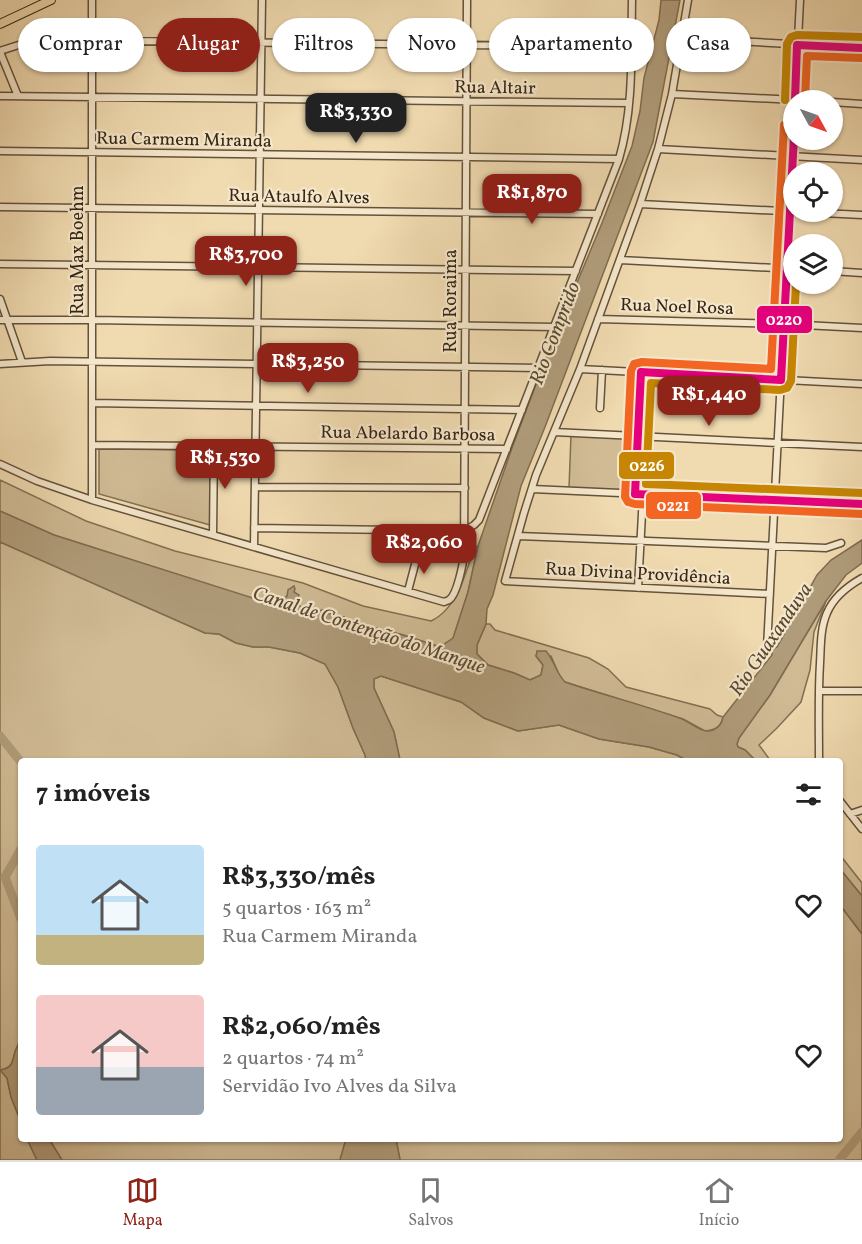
<!DOCTYPE html>
<html lang="pt">
<meta charset="utf-8">
<style>
:root{--surface:#fff;--page:#f6f6f6;--text:#222;--muted:#767676;--line:#e0e0e0;--accent:#8f2418}
body{margin:0;font-family:Vollkorn,serif;background:var(--page);color:var(--text);height:100vh;display:flex;flex-direction:column;font-size:22px;white-space:nowrap}
*{box-sizing:border-box;margin:0}
p{font-size:20px;color:var(--muted)}
.icon{flex:none;width:33px;height:33px;fill:none;stroke:currentColor;stroke-width:2;stroke-linecap:round;stroke-linejoin:round}
.map{position:relative;flex:1;overflow:hidden}
.sheet{position:absolute;left:18px;top:758px;width:825px;height:384px;display:flex;flex-direction:column;background:var(--surface);border-radius:6px;box-shadow:0 2px 4px #0004}
.sheet>*{flex:none}
.banner{position:absolute;left:18px;top:18px;width:826px;height:54px;display:flex;gap:12px}
.needle{width:39px;rotate:130deg}
.buttons{position:absolute;left:783px;top:90px;display:grid;gap:12px}
.buttons a{display:grid;place-items:center;width:60px;height:60px;border-radius:50%;background:var(--surface);box-shadow:0 2px 4px #0004;font-size:30px}
.price{position:absolute;translate:-50% -51px;padding:0 14px;border-radius:12px;background:var(--accent);color:#fff;font-size:20px;line-height:39px;filter:drop-shadow(0 2px 3px #0008)}
.price::after{content:'';position:absolute;left:50%;top:36px;width:18px;height:14px;margin-left:-9px;background:inherit;clip-path:polygon(0 0,100% 0,50% 100%)}
.price.current{background:#222;color:#fff}
ul{padding:0;list-style:none}
li{display:flex;align-items:center;gap:18px;height:150px;padding:0 18px}
li span{display:grid;place-items:center;flex:none;width:168px;height:120px;border-radius:6px;color:#555}
li>.icon{margin-inline-start:auto}
span .icon{width:72px;height:72px;fill:#fffc;stroke-width:1}
li b{font-size:26px}
h2{display:flex;justify-content:space-between;align-items:center;height:72px;padding:0 18px;font-size:26px}
.pill{padding:0 21px;border-radius:27px;background:var(--surface);box-shadow:0 2px 4px #0004;font-size:21px;line-height:54px}
.pill.current{background:var(--accent);color:#fff}
.dock{display:flex;justify-content:space-around;align-items:center;height:84px;border-top:2px solid var(--line);background:var(--surface);font-size:16px;color:var(--muted)}
.dock a{display:grid;justify-items:center;gap:3px}
.dock .current{color:var(--accent)}
.map>svg:first-child{display:block}
.green{fill:#d0bb95;stroke:#827054;stroke-width:1.5}
.water{fill:#b09c7a;stroke:#7f6c50;stroke-width:1.5}
.lines{fill:none;stroke-linecap:round;stroke-linejoin:round}
.river{stroke:#b09c7a;stroke-width:9}
.minor-casing{stroke:#64523a;stroke-width:9}
.major-casing{stroke:#352512;stroke-width:10}
.minor{stroke:#f5e7cc;stroke-width:6}
.major{stroke:#f0dab0;stroke-width:8}
.bus-1-casing{stroke:#f5e7cc;stroke-width:12}
.bus-2-casing{stroke:#f5e7cc;stroke-width:12}
.bus-3-casing{stroke:#f5e7cc;stroke-width:12}
.bus-1{stroke:#e5007d;stroke-width:8}
.bus-2{stroke:#f26522;stroke-width:8}
.bus-3{stroke:#c68604;stroke-width:8}
.labels{text-anchor:middle;stroke-width:4.5;stroke-linejoin:round;paint-order:stroke}
.street-label{font-size:18px;fill:#352512;stroke:#f5e7cc}
.water-label{font-size:20px;font-style:italic;fill:#5a4931;stroke:#f5e7cc}
.line-badge{stroke:#f5e7cc;stroke-width:2}
.badge-label{font-size:16px;text-anchor:middle;font-weight:bold;fill:#fff}
</style>
<div class="map">
<svg width="862" height="1160" viewBox="0 0 862 1160">
<rect width="100%" height="100%" fill="#f0dab0"/>
<filter id="stains"><feTurbulence type="fractalNoise" baseFrequency=".00333" numOctaves="4"/><feColorMatrix values="0 0 0 0 .2 0 0 0 0 .09 0 0 0 0 .02 0 0 0 .5 -.17"/></filter>
<radialGradient id="worn" r=".72"><stop offset=".6" stop-color="#630" stop-opacity="0"/><stop offset="1" stop-color="#630" stop-opacity=".3"/></radialGradient>
<path class="green" d="M571,435L634,438L632,491L569,488Z
M99,449L210,450V525L99,494Z
M0,480L86,521L175,551L303,583L363,606L431,621C457,609 466,573 474,548L478,546L468,592L453,639L440,647L403,635L351,622L344,617H335L323,610L309,613L287,596L275,606L54,535L0,511Z
M0,542L205,633L219,634L236,643L253,647H269L300,653L325,664L338,687L353,728L365,755L366,760H21V1038C19,1042 17,1047 15,1052C13,1061 12,1068 1,1070L7,1078L11,1097L21,1122V1138L27,1139L37,1160H0Z
M826,601L814,632L810,670L801,702L777,728L759,745L770,760H755L745,750L738,747L737,744L739,738L770,695Z
M486,624H490L495,630L589,658L608,669L626,687L710,709L717,715L723,717C721,727 715,730 705,731L683,719L565,682L561,679L551,656H536L543,665L541,675L530,680L514,673L488,665L477,654V645Z
M381,676L461,702L484,718L518,731L559,725L599,739L649,747L677,755L686,760H400L394,732L374,688V678Z
M840,855L862,883V896L840,869Z
M840,905L862,934V1160H400L396,1139L840,1138Z
M49,1139H346L340,1160H62Z"/>
<path class="water" d="M661,0H680L653,142L545,427L521,486L493,595L487,609L486,624L477,645V654L488,665L514,673L530,680L541,675L543,665L536,656L537,651H546C554,660 556,673 565,682C603,695 644,705 682,719C690,722 699,731 707,731C716,731 722,725 723,717L772,655V650L777,647L817,575L831,560L862,540V563L846,575L826,601L770,695L739,738L737,744L738,747L745,750L755,760H686L677,755L649,747L599,739L559,725L518,731L484,718L461,702L381,676L374,679V688L394,732L400,760H366L365,755L353,728L338,687L325,664L300,653L269,647H253L236,643L219,634L205,633L0,542V511L54,535L275,605L287,596L288,590L294,586L295,589L294,592L299,595L297,604L304,610L309,613L323,610L335,617H344L351,622L403,635L440,647L453,638L468,592L478,546L512,448L550,347L602,223L632,146L640,111L644,78L659,20Z
M840,869L862,896V934L840,905Z
M21,1038V1122L11,1097L7,1078L0,1070C13,1068 12,1063 15,1052C17,1047 19,1043 21,1038Z
M27,1139H49L62,1160H37Z
M346,1139H396L400,1160H340Z"/>
<g class="lines">
<path class="river" d="M0,736L21,762
M21,849L5,877L21,919
M839,1160L862,1132"/>
<g class="minor-casing">
<path id="minor" d="M92,0V500
M688,0L672,94L658,149L640,204L580,369L536,475L524,513L505,581L770,594
M682,38L862,48
M0,51L28,42L46,40L631,47
M0,52L18,96
M672,94L796,100
M0,96L629,103
M795,100L800,0
M832,102L862,104
M658,149L862,160
M0,151L619,159
M640,204L862,215
M0,207L598,214
M620,260L794,269
M0,264L576,271
M832,271L862,273
M0,299L22,362
M598,319L784,324L862,328
M0,320H92L555,327
M0,364L50,361L539,368
M580,369L862,384
M92,403L522,410
M600,408L602,370
M554,432L862,447
M92,445L507,449
M0,464L37,481L92,500L444,602C446,601 447,601 449,600C457,595 463,564 464,554L467,0
M255,487L465,488
M532,489L862,504
M635,494L641,372
M254,528L464,531L474,525L479,520L619,159C634,108 631,53 632,0
M213,535L214,446
M518,536L826,548L841,543
M254,547L262,0
M638,588L643,495
M408,591L418,553
M767,648L794,126
M819,691H862
M819,760C819,728 818,696 820,663C821,647 820,629 827,613C833,598 848,586 862,578
M840,801L862,829
M850,814L862,810"/>
</g>
<g class="major-casing">
<path id="major" d="M0,24L51,0"/>
</g>
<use href="#minor" class="minor"/>
<use href="#major" class="major"/>
<g class="bus-1-casing">
<path id="bus-1" d="M795,100L797,45L862,48
M794,136L781,380L641,372L635,494L862,504"/>
</g>
<g class="bus-2-casing">
<path id="bus-2" d="M805,100L807,56L862,58
M784,125L771,369L642,362L634,364L631,371L625,497L628,502L635,504L862,514"/>
</g>
<g class="bus-3-casing">
<path id="bus-3" d="M785,100L787,44L791,37L797,35L862,37
M796,284L791,381L787,388L780,390L651,383L646,484L862,493"/>
</g>
<use href="#bus-1" class="bus-1"/>
<use href="#bus-2" class="bus-2"/>
<use href="#bus-3" class="bus-3"/>
</g>
<g class="labels">
<g class="street-label">
<text transform="translate(495 87) rotate(1)" y="6">Rua Altair</text>
<text transform="translate(184 139) rotate(1)" y="6">Rua Carmem Miranda</text>
<text transform="translate(299 196) rotate(1)" y="6">Rua Ataulfo Alves</text>
<text transform="translate(77 250) rotate(-90)" y="6">Rua Max Boehm</text>
<text transform="translate(450 301) rotate(-90)" y="6">Rua Roraima</text>
<text transform="translate(677 306) rotate(2)" y="6">Rua Noel Rosa</text>
<text transform="translate(408 433) rotate(1)" y="6">Rua Abelardo Barbosa</text>
<text transform="translate(638 573) rotate(3)" y="6">Rua Divina Providência</text>
</g>
<g class="water-label">
<text transform="translate(554 333) rotate(-69)" y="7">Rio Comprido</text>
<text transform="translate(369 629) rotate(18)" y="7">Canal de Contenção do Mangue</text>
<text transform="translate(770 639) rotate(-56)" y="7">Rio Guaxanduva</text>
</g>
</g>
<g class="line-badge">
<rect x="756" y="305" width="57" height="29" rx="6" fill="#e5007d"/>
<rect x="618" y="451" width="57" height="29" rx="6" fill="#c68604"/>
<rect x="645" y="491" width="57" height="29" rx="6" fill="#f26522"/>
</g>
<g class="badge-label">
<text x="784" y="325">0220</text>
<text x="647" y="471">0226</text>
<text x="673" y="511">0221</text>
</g>
<rect width="100%" height="100%" filter="url(#stains)"/>
<rect width="100%" height="100%" fill="url(#worn)"/>
</svg>
<div class="buttons">
<a><svg class="needle" viewBox="-14 -14 28 28"><path d="M0-13l5 13h-10z" fill="#e53935"/><path d="M0 13l5-13h-10z" fill="#767676"/></svg></a>
<a><svg class="icon" aria-label="locate" viewBox="0 0 24 24"><circle cx="12" cy="12" r="6"/><path d="M12 2v4M12 18v4M2 12h4M18 12h4"/></svg></a>
<a><svg class="icon" aria-label="layers" viewBox="0 0 24 24"><path d="M12 4l9 5-9 5-9-5zM3 14l9 5 9-5"/></svg></a>
</div>
<b class="price current" style="left:356px;top:144px">R$3,330</b>
<b class="price" style="left:532px;top:225px">R$1,870</b>
<b class="price" style="left:246px;top:287px">R$3,700</b>
<b class="price" style="left:308px;top:394px">R$3,250</b>
<b class="price" style="left:709px;top:427px">R$1,440</b>
<b class="price" style="left:225px;top:490px">R$1,530</b>
<b class="price" style="left:424px;top:575px">R$2,060</b>
<div class="banner">
<a class="pill">Comprar</a>
<a class="pill current">Alugar</a>
<a class="pill">Filtros</a>
<a class="pill">Novo</a>
<a class="pill">Apartamento</a>
<a class="pill">Casa</a>
</div>
<section class="sheet">
<h2>7 imóveis<svg class="icon" aria-label="filters" viewBox="0 0 24 24"><path d="M4 7h16M4 17h16"/><circle cx="9" cy="7" r="2"/><circle cx="15" cy="17" r="2"/></svg></h2>
<ul>
<li><span style="background:linear-gradient(#bfe0f5 75%,#c2b280 0)"><svg class="icon" aria-label="home" viewBox="0 0 24 24"><path d="M3 11l9-7 9 7M6 9v11h12V9"/></svg></span><div><b>R$3,330/mês</b><p>5 quartos · 163 m²</p><p>Rua Carmem Miranda</p></div><svg class="icon" aria-label="heart" viewBox="0 0 24 24"><path d="M12 20l-8-8c-3-5 5-10 8-4 3-6 11-1 8 4z"/></svg></li>
<li><span style="background:linear-gradient(#f6c9c9 60%,#9aa5b1 0)"><svg class="icon" aria-label="home" viewBox="0 0 24 24"><path d="M3 11l9-7 9 7M6 9v11h12V9"/></svg></span><div><b>R$2,060/mês</b><p>2 quartos · 74 m²</p><p>Servidão Ivo Alves da Silva</p></div><svg class="icon" aria-label="heart" viewBox="0 0 24 24"><path d="M12 20l-8-8c-3-5 5-10 8-4 3-6 11-1 8 4z"/></svg></li>
</ul>
</section>
</div>
<nav class="dock">
<a class="current"><svg class="icon" aria-label="map" viewBox="0 0 24 24"><path d="M3 6l6-2 6 2 6-2v14l-6 2-6-2-6 2zM9 4v14M15 6v14"/></svg>Mapa</a>
<a><svg class="icon" aria-label="saved" viewBox="0 0 24 24"><path d="M7 4h10v16l-5-4-5 4z"/></svg>Salvos</a>
<a><svg class="icon" aria-label="home" viewBox="0 0 24 24"><path d="M3 11l9-7 9 7M6 9v11h12V9"/></svg>Início</a>
</nav>
